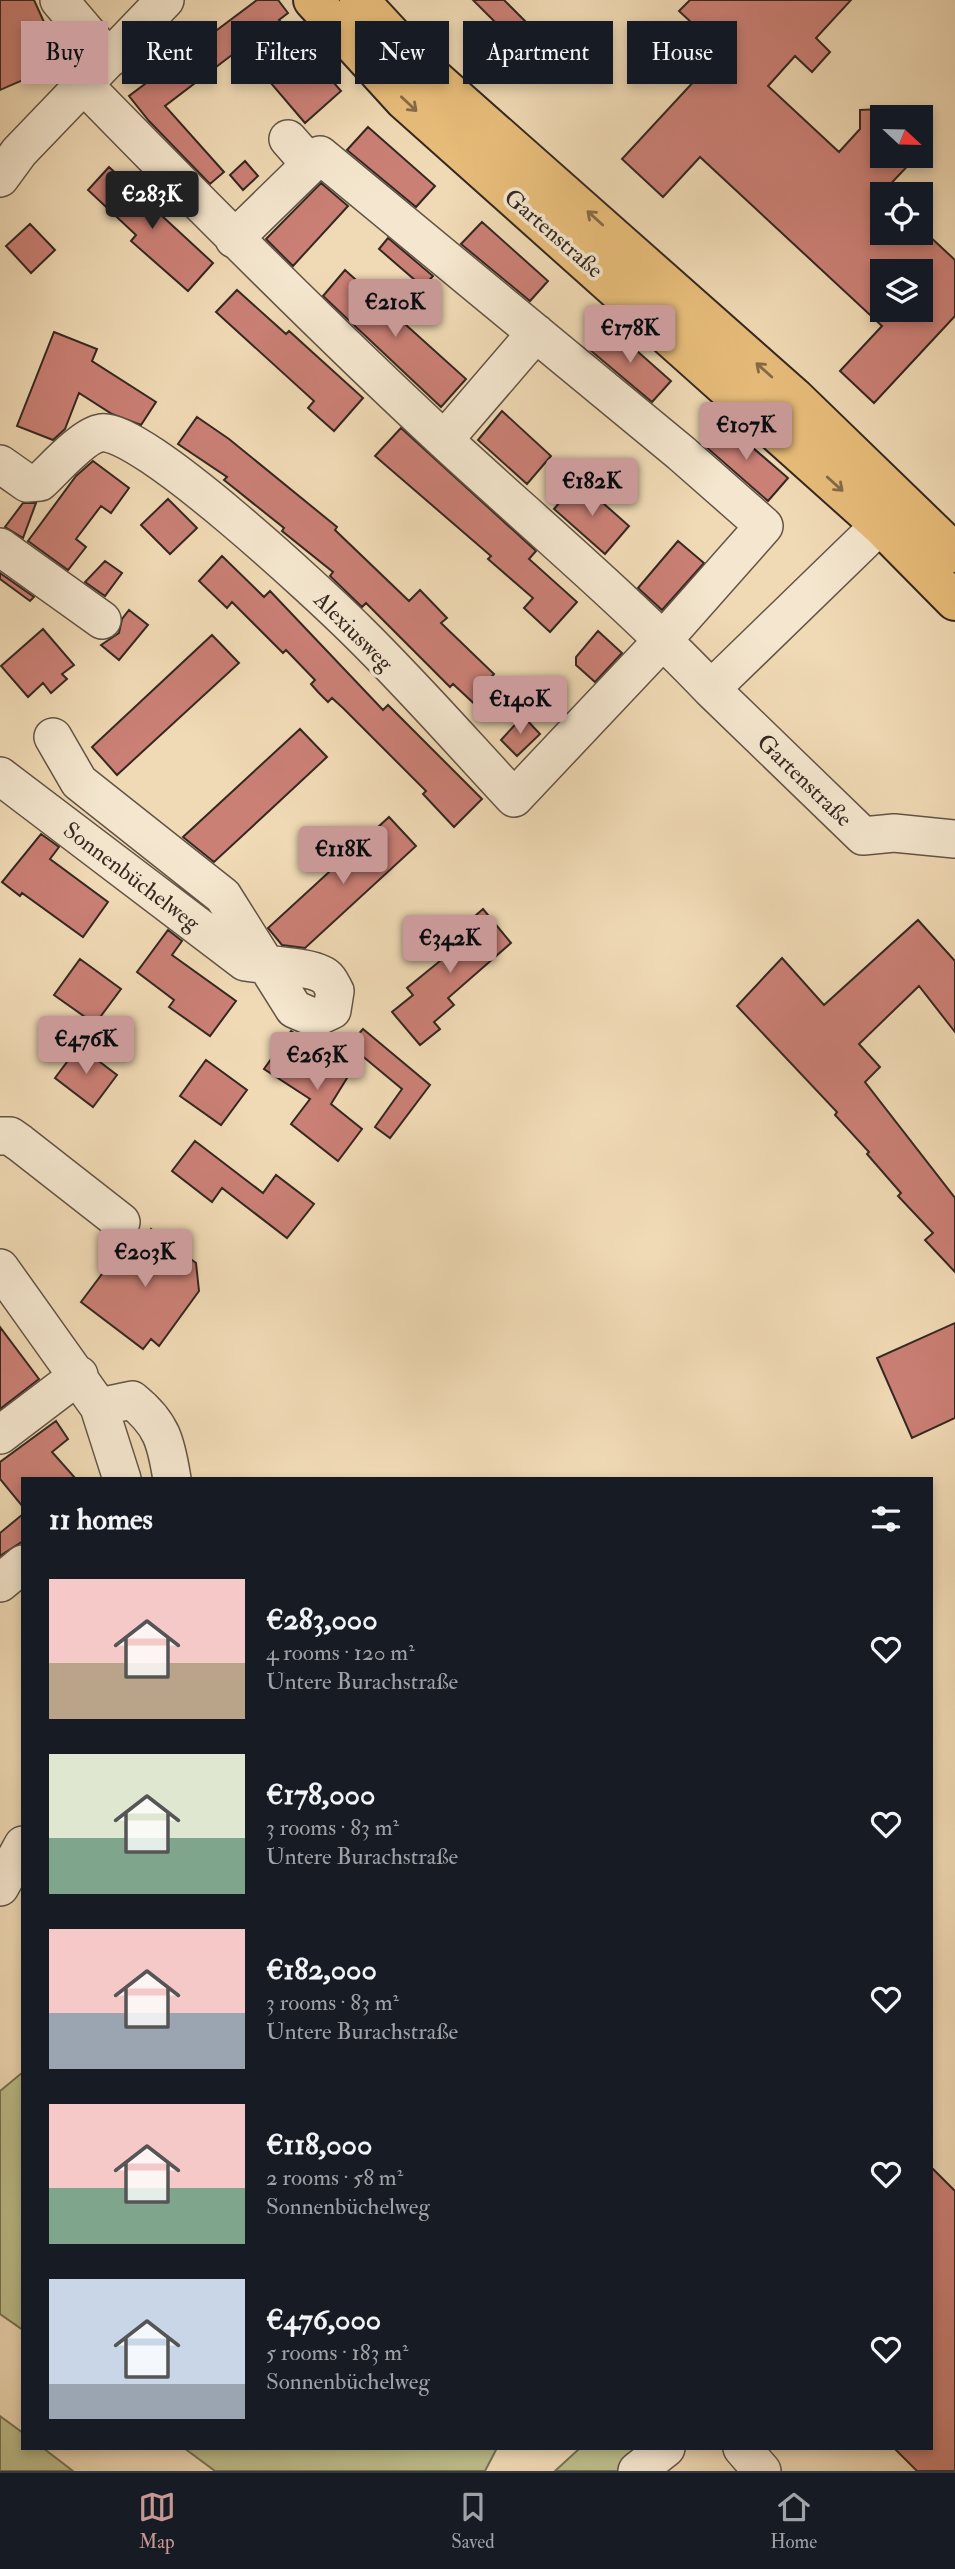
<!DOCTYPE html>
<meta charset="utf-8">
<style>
:root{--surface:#171b24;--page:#242831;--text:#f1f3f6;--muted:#9ea1a6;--line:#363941;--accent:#c59692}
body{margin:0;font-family:"IM FELL Double Pica",serif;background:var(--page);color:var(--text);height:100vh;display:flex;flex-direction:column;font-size:26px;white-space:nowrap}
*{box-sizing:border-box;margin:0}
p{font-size:23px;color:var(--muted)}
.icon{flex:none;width:38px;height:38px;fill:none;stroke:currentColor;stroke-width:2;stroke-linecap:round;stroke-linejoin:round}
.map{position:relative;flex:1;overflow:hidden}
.sheet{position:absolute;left:21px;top:1477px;width:912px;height:973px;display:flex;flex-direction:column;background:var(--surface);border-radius:0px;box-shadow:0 4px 10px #0003}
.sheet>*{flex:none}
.banner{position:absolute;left:21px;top:21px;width:914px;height:63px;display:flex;gap:14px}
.needle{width:46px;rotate:112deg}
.buttons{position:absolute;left:870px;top:105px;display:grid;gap:14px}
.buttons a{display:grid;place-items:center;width:63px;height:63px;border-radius:0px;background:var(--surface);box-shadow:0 4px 10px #0003;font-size:35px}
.price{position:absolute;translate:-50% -60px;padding:0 16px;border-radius:7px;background:var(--accent);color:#111;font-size:23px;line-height:46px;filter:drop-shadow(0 2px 4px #0008)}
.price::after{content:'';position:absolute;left:50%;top:42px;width:21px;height:16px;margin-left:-10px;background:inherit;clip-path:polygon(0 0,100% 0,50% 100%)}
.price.selected{background:#222;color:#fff}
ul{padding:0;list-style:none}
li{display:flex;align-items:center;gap:21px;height:175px;padding:0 28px}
li span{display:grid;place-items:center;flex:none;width:196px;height:140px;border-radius:0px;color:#555}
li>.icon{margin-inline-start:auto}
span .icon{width:84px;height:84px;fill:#fffc;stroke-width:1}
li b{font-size:30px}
h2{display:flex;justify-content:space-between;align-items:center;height:84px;padding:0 28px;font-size:30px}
.chip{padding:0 24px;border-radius:0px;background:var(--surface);box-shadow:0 4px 10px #0003;font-size:24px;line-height:63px}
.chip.selected{background:var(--accent);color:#111}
.tabs{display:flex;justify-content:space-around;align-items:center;height:98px;border-top:2px solid var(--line);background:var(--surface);font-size:19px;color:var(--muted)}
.tabs a{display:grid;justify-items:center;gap:4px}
.tabs .selected{color:var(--accent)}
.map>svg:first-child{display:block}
.green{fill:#bdbe8b;stroke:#787356;stroke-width:2}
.building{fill:#cb8076;stroke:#342821;stroke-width:2;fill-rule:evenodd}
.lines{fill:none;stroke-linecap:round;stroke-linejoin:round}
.minor-casing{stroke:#635446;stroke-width:40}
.major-casing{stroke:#342821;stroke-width:42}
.minor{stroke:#f5e7cf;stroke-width:37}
.major{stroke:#e8bd7a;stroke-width:38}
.oneway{stroke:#856b49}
.labels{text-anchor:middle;stroke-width:7;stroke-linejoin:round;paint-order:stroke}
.street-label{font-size:23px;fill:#342821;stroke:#f5e7cf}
</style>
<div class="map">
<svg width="955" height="2471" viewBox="0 0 955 2471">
<rect width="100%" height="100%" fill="#f0dab5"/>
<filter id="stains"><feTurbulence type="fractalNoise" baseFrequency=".00286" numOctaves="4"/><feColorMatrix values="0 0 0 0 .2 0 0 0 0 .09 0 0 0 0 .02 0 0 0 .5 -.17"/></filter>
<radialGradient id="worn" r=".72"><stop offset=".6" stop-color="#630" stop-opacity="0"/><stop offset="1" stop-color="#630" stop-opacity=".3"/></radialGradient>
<path class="green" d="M23,2072V2330L0,2314V2091Z
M0,2416L23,2433V2448H43L73,2471H0Z
M184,2448H497L485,2471H215Z
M580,2448H650L624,2471H555Z"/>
<path class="building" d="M0,0H34L44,22L22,32L39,73L0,90Z
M257,0H278L288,13L279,20L341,91L305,123L241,48L165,106L224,172L210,184L149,121L129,96Z
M473,0H504L540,36L524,51Z
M690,0H851L816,38L830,52L812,72L795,56L768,86L839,152L860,129V110L882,109V156H917L882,193V233H926L955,260V316L874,403L840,371L882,326L700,157L663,197L622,159L722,51L679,11ZM882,271H920V310H882Z
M368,127L435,186L416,207L347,150Z
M245,161L258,176L243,190L230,175Z
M109,167L213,263L188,291L131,241L136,235L88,190Z
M321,183L348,206L293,266L266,239Z
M482,222L548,281L530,301L461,244Z
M30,224L55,250L31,273L6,246Z
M388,238L433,276L423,287L379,249Z
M345,270L466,379L441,407L323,296Z
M237,290L286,334L289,331L363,398L334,431L308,408L314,401L216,312Z
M610,327L671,381L652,402L590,350Z
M54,332L97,349L92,361L156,402L141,425L112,414L79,393L65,429L53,440L17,426Z
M502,411L551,456L527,484L478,440Z
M197,417L229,439L337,527L335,530L409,601L420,590L447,618L441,623L494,674L488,681L498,691L481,710L453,684L450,687L366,603L362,607L330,576L333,572L282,531L284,528L224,480L227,477L178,444Z
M724,423L788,478L768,501L705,446Z
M401,428L536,551L529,559L577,602L550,632L524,608L533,598L488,559L491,556L375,456Z
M93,461L129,488L111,513L101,506L76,539L86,547L68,570L28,541L76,476Z
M578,481L629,526L605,554L554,509Z
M168,499L197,528L170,554L141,525Z
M23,503H36L23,538L5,527Z
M678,541L704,563L662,610L638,588Z
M222,556L264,597L270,591L383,710L388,705L482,799L454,827L423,794L426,791L344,709L332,698L328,702L318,692L311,684L315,680L286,650L283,653L232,602L227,608L199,581Z
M105,561L122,573L105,596L85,582Z
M0,573L34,597L30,601L0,579Z
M129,610L148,625L119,660L101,645L119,633L122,619Z
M43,629L74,665L62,674L67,679L51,693L43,683L28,697L1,666Z
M598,631L622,653L595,682L576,665V657Z
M212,635L239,663L117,775L92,747Z
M523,716L540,734L517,756L501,740Z
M300,729L327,757L269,811L214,862L183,837Z
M389,817L416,846L305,948L282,945L268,928Z
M41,834L59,847L50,859L108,902L83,937L22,893L20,896L2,882Z
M483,909L511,943L448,998L454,1005L434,1022L440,1029L420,1045L392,1012L413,995L407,988L440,961L433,953Z
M918,920L955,961V1032L919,986L859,1044L880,1067L865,1082L955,1198V1272L925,1240L933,1233L898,1196L901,1193L867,1154L869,1152L835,1115L837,1112L737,1006L782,958L824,1005Z
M168,930L182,941L172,955L236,1001L210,1036L169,1007L174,1000L137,972Z
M80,959L121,989L95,1024L54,995Z
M363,1029L430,1085L390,1138L375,1127L402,1089L349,1045Z
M291,1031L334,1060L343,1047L360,1057L331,1104L362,1129L338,1161L291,1124L310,1099L264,1069Z
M79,1046L117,1075L93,1107L55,1078Z
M206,1060L247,1090L221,1125L180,1096Z
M195,1141L263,1193L276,1175L314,1204L287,1238L222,1188L212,1202L172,1171Z
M151,1229L196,1263L199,1291L159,1346L151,1339L143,1349L81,1302L126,1242L135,1237L142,1242Z
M955,1323V1418L912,1438L877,1358Z
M0,1327L39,1379L0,1409Z
M56,1421L68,1439L52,1452L76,1479H23V1507L0,1479V1462Z
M23,1514V1541L0,1556V1533Z
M931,2167L955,2191V2471H917L894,2448H931Z"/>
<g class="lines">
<g class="minor-casing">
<path id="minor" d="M59,0L109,59
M83,84C201,205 320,325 444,440C534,523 627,601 711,689L880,525
M288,139L310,164
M0,178L19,152L165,0
M444,440L536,333
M0,464L27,483L40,482C53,470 84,435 101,433C140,426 323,597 358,632C412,685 462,742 514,798L664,639L764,526L681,453L320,155L234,239
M0,547L102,620
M711,689L863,836L894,833L955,839
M0,776L245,962C264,965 313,966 326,977C330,980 333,988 335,991L332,1010L315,1018L294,1009L223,896L79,782L53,737
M0,1136H10L20,1143L121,1222
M0,1268L99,1407L122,1479
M99,1407L132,1400C162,1424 166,1442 172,1479
M0,1435L79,1375
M0,1583L23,1564
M0,1887L23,1845
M742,2448L762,2471
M637,2471L666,2448"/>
</g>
<g class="major-casing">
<path id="major" d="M313,0L404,100L880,525L955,601
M359,0L421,67L795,398L955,553"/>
</g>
<use href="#minor" class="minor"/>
<use href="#major" class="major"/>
</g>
<defs><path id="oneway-shaft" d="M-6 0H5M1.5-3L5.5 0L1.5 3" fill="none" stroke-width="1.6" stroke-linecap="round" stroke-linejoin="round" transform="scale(1.75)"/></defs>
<g class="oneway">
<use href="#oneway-shaft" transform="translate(409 104) rotate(43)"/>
<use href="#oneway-shaft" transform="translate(595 218) rotate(-138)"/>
<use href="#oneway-shaft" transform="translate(764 370) rotate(-138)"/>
<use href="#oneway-shaft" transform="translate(835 484) rotate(42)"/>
</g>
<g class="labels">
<g class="street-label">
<text transform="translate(554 233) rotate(41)" y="8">Gartenstraße</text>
<text transform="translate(354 631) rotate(45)" y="8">Alexiusweg</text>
<text transform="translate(805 780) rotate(44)" y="8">Gartenstraße</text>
<text transform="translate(132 876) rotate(37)" y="8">Sonnenbüchelweg</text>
</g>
</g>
<rect width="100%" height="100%" filter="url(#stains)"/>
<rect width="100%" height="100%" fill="url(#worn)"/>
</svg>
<div class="buttons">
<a><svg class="needle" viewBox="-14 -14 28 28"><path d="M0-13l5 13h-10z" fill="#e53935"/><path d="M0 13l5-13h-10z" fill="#9ea1a6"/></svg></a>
<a><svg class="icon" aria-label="locate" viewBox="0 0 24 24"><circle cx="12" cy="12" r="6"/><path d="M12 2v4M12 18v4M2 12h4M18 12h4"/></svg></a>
<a><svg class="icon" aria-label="layers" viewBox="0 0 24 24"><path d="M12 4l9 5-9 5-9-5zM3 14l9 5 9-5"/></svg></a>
</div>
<b class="price selected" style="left:152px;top:231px">€283K</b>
<b class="price" style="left:395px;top:339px">€210K</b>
<b class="price" style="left:630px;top:365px">€178K</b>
<b class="price" style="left:746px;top:462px">€107K</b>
<b class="price" style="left:592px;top:518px">€182K</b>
<b class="price" style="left:520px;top:736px">€140K</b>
<b class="price" style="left:343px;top:886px">€118K</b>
<b class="price" style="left:450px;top:975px">€342K</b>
<b class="price" style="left:86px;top:1076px">€476K</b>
<b class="price" style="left:317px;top:1092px">€263K</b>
<b class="price" style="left:145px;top:1289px">€203K</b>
<div class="banner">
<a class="chip selected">Buy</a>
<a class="chip">Rent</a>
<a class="chip">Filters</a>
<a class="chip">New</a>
<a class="chip">Apartment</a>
<a class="chip">House</a>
</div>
<section class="sheet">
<h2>11 homes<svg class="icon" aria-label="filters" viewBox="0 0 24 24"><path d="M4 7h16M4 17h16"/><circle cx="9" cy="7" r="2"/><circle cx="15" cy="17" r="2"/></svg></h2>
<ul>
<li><span style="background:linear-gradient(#f6c9c9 60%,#b9a48a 0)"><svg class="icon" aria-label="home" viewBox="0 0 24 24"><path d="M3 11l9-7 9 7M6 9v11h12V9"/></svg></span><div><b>€283,000</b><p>4 rooms · 120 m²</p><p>Untere Burachstraße</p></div><svg class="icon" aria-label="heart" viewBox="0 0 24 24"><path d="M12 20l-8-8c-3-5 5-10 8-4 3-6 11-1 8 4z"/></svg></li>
<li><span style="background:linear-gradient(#dfe7d0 60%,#7fa58c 0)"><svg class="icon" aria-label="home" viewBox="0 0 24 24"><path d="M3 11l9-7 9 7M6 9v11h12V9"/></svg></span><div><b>€178,000</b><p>3 rooms · 83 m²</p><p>Untere Burachstraße</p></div><svg class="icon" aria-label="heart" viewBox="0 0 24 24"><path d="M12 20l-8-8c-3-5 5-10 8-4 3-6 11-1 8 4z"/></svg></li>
<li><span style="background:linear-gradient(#f6c9c9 60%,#9aa5b1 0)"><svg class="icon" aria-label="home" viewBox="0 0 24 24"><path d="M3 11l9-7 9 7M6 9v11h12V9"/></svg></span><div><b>€182,000</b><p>3 rooms · 83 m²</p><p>Untere Burachstraße</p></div><svg class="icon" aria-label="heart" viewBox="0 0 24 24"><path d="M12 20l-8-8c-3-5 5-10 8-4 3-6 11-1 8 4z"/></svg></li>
<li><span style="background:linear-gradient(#f6c9c9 60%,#7fa58c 0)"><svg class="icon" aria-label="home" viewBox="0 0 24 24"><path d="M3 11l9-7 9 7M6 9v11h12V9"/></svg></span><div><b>€118,000</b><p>2 rooms · 58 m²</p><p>Sonnenbüchelweg</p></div><svg class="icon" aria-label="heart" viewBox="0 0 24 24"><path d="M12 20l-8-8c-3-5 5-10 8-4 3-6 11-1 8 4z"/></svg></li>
<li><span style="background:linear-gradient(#c9d6e8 75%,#9aa5b1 0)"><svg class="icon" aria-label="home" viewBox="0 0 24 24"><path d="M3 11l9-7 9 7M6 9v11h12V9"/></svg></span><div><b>€476,000</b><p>5 rooms · 183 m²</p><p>Sonnenbüchelweg</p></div><svg class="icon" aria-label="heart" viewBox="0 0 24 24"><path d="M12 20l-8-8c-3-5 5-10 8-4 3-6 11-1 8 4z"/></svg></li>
</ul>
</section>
</div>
<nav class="tabs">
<a class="selected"><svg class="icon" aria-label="map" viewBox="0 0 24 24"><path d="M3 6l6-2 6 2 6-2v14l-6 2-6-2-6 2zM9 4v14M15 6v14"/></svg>Map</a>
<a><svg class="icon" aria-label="saved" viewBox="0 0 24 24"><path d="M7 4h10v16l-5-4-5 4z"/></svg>Saved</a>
<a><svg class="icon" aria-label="home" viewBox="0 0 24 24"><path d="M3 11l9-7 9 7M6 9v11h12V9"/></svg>Home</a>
</nav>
